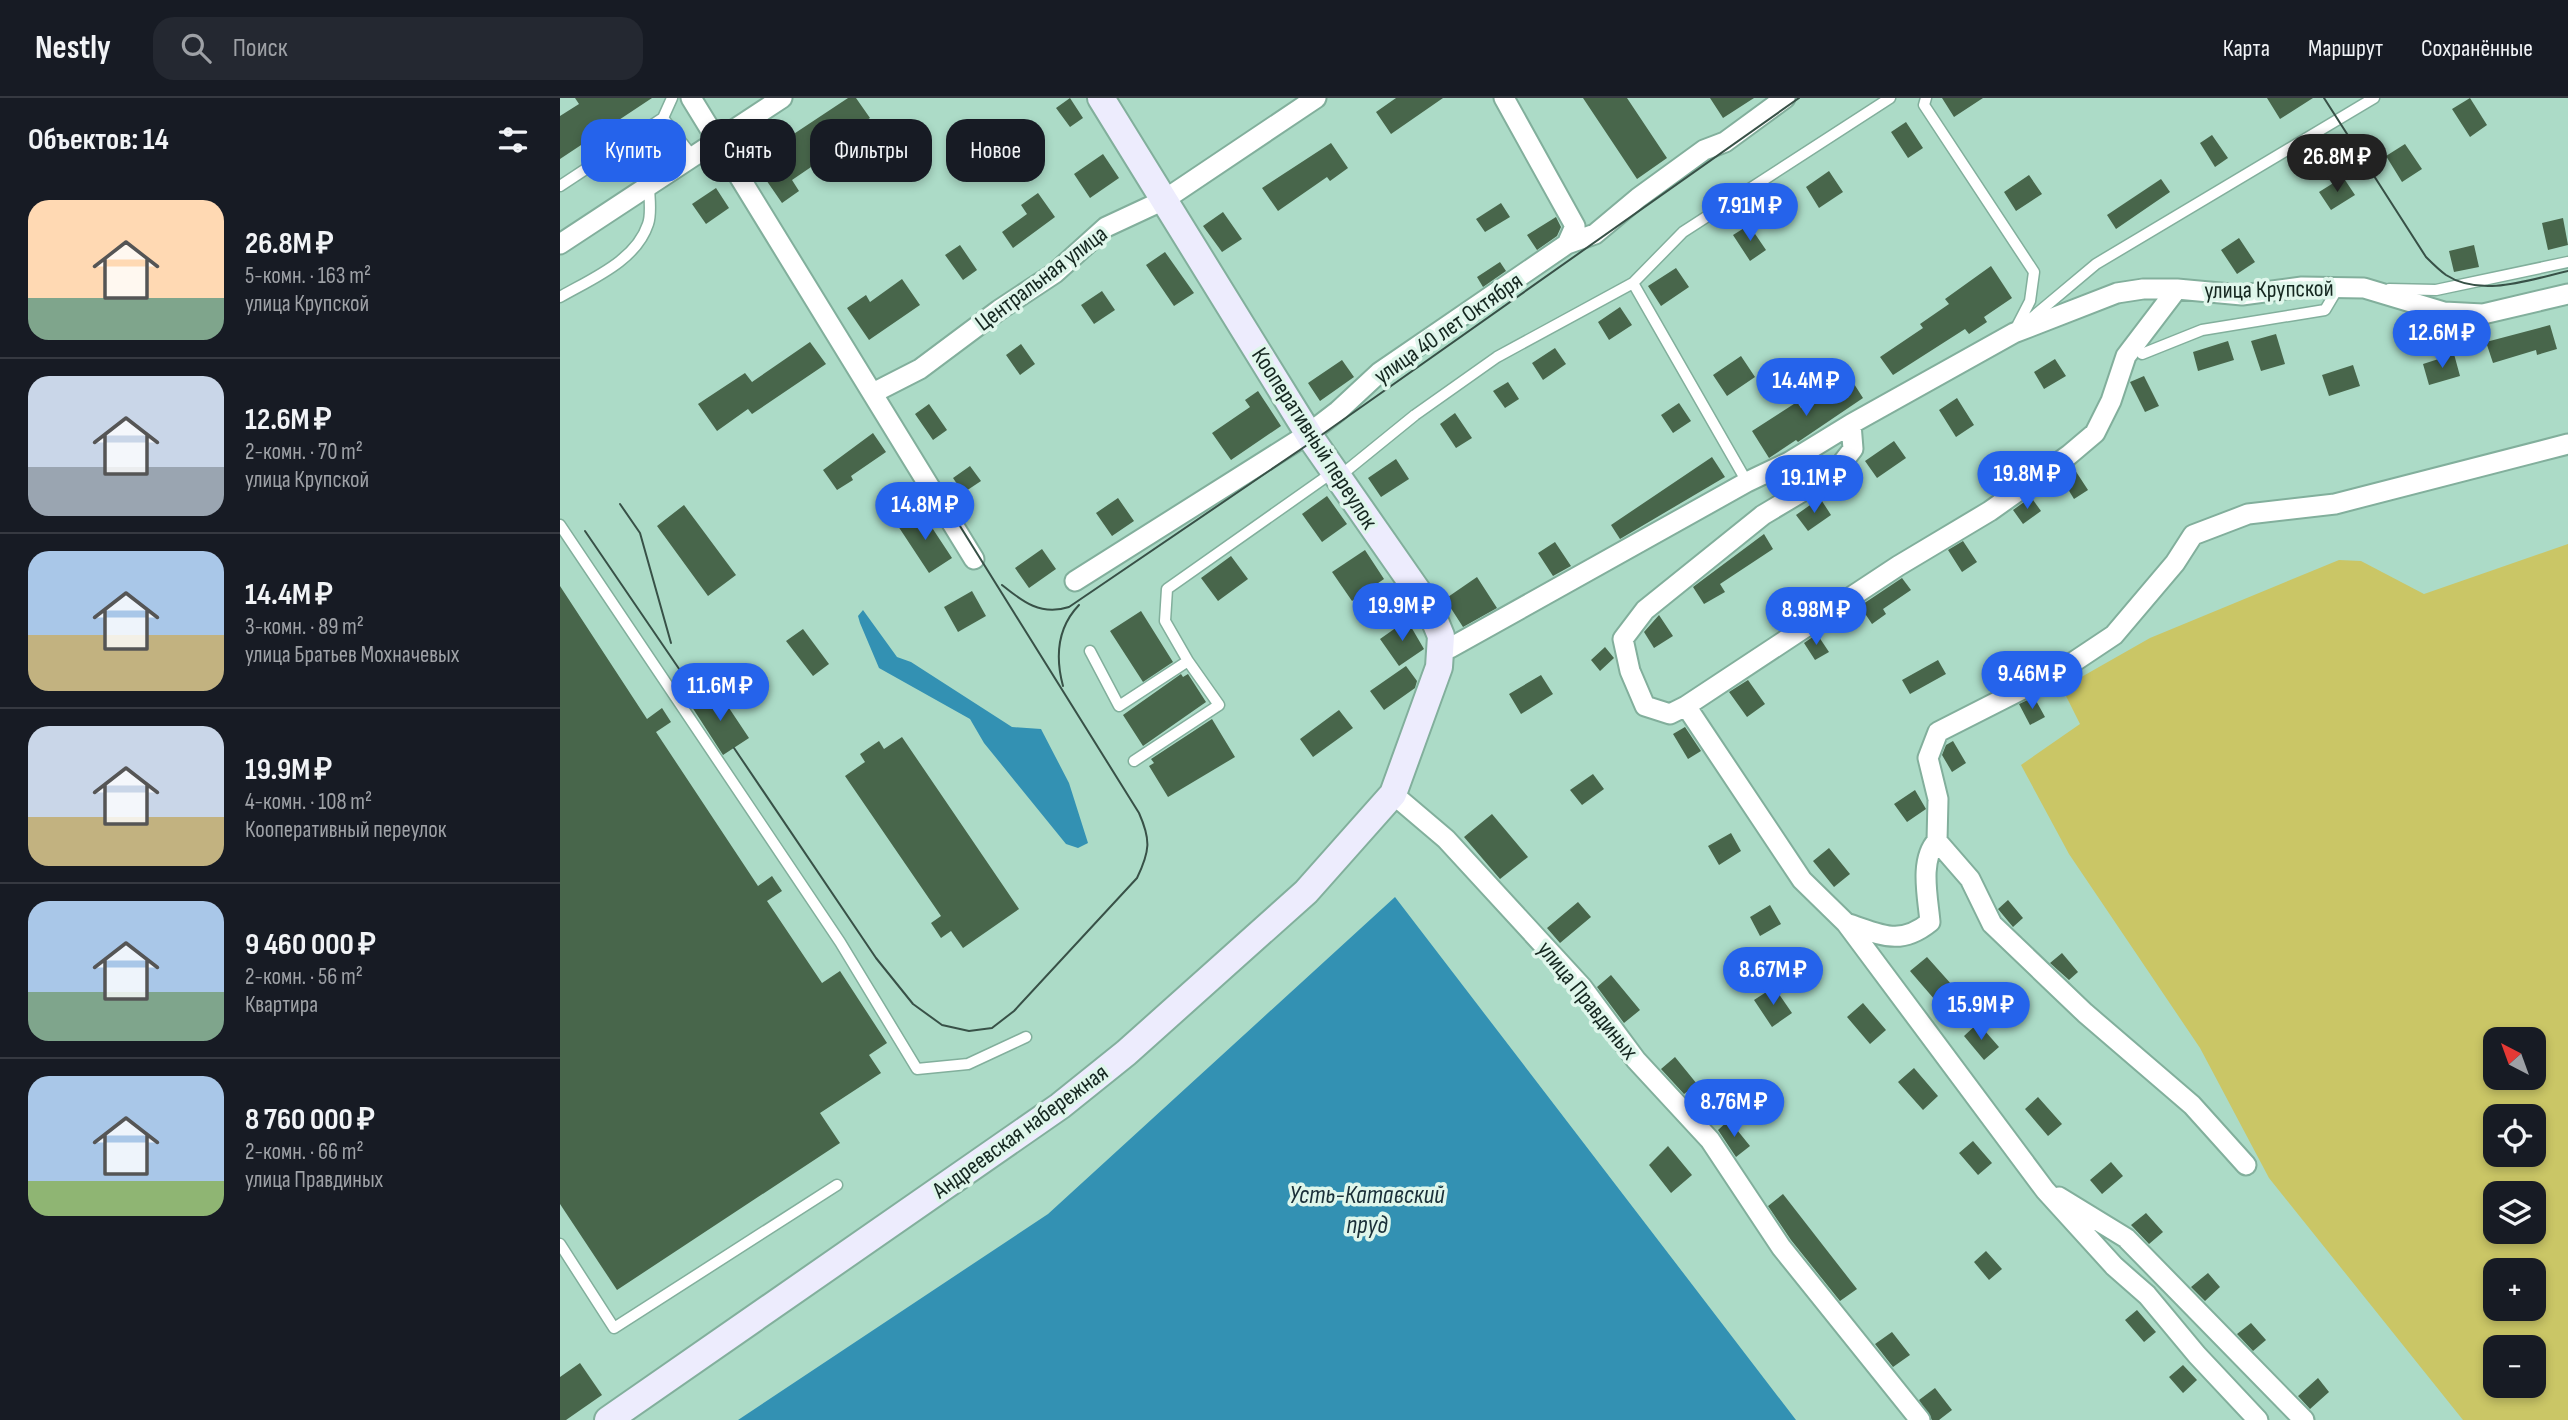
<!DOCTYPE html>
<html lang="ru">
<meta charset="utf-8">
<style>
:root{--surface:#171b24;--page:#242831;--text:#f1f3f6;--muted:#9ea1a6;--line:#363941;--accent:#2563eb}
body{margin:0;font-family:"Sofia Sans Condensed",sans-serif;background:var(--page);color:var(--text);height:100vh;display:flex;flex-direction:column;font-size:26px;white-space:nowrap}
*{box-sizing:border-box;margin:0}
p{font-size:23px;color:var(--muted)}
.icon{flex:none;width:38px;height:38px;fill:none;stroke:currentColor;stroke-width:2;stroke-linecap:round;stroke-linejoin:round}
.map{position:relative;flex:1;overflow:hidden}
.side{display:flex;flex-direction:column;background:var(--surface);width:560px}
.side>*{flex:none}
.hud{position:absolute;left:21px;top:21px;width:665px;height:63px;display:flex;gap:14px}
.needle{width:46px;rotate:319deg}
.tools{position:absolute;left:1923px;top:929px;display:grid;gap:14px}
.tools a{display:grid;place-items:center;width:63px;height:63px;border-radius:14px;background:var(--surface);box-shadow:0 4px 10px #0003;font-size:35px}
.price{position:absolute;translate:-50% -60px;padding:0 16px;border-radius:24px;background:var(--accent);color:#fff;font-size:23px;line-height:46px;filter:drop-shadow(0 2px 4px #0008)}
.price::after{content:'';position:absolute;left:50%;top:42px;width:21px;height:16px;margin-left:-10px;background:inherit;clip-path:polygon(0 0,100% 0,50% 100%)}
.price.current{background:#222;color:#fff}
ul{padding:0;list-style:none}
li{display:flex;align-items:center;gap:21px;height:175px;padding:0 28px}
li+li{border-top:2px solid var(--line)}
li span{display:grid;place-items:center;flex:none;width:196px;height:140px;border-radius:21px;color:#555}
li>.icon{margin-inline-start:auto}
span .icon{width:84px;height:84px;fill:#fffc;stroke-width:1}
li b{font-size:30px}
h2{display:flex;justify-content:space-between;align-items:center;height:84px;padding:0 28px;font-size:30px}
.chip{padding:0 24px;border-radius:21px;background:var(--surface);box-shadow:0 4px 10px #0003;font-size:24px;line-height:63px}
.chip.current{background:var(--accent);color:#fff}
header{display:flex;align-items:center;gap:42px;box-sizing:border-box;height:98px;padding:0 35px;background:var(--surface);border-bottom:2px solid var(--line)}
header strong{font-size:33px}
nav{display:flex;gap:38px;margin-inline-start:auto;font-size:24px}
.search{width:490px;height:63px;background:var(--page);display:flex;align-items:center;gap:18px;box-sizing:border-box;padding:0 24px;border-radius:21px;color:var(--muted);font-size:26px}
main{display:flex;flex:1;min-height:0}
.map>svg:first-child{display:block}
.green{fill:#cac666;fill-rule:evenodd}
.water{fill:#3391b3}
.building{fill:#48664b}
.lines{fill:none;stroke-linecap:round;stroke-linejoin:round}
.lane-casing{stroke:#82af9c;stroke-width:13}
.street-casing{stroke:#82af9c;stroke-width:23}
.secondary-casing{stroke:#82af9c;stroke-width:30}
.lane{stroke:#fff;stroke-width:10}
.street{stroke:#fff;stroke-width:19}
.secondary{stroke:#edecfd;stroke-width:26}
.tram{stroke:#385147;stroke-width:2}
.labels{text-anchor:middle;stroke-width:7;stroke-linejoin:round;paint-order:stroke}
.street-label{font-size:24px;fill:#152720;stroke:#dff6eb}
.water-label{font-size:26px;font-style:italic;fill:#1a2f38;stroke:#dff6eb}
</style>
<header>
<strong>Nestly</strong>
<div class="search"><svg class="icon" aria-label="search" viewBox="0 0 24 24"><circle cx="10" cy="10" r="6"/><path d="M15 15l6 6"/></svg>Поиск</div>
<nav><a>Карта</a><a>Маршрут</a><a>Сохранённые</a></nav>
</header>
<main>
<section class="side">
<h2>Объектов: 14<svg class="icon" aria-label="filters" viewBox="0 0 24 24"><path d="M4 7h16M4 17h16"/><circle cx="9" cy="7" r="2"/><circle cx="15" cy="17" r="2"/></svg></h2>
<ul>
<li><span style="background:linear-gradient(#ffd9b3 70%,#7fa58c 0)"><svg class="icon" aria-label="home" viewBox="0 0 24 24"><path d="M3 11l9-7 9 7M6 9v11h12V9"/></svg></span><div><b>26.8M ₽</b><p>5-комн. · 163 m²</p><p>улица Крупской</p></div></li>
<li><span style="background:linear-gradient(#c9d6e8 65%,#9aa5b1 0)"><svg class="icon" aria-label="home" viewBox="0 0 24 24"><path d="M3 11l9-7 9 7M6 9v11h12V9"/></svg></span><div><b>12.6M ₽</b><p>2-комн. · 70 m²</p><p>улица Крупской</p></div></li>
<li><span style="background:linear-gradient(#a9c7e8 60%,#c2b280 0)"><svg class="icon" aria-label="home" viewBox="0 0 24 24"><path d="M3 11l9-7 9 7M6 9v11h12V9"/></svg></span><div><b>14.4M ₽</b><p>3-комн. · 89 m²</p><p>улица Братьев Мохначевых</p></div></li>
<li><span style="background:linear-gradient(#c9d6e8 65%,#c2b280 0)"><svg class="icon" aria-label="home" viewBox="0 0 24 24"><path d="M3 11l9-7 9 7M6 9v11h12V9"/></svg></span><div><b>19.9M ₽</b><p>4-комн. · 108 m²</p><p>Кооперативный переулок</p></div></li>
<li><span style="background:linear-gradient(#a9c7e8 65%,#7fa58c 0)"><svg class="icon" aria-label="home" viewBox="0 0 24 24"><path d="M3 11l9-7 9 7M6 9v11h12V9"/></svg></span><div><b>9 460 000 ₽</b><p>2-комн. · 56 m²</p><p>Квартира</p></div></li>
<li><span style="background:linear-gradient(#a9c7e8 75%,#8fb573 0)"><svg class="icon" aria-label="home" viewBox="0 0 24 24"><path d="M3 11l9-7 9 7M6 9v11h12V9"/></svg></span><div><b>8 760 000 ₽</b><p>2-комн. · 66 m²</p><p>улица Правдиных</p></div></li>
</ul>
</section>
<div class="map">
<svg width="2008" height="1322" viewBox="0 0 2008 1322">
<rect width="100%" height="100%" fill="#acdbc7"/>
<path class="green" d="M2008,446V1322H1903L1709,1080L1640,950L1509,756L1461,667L1520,626L1502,590L1590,540L1779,462L1801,463L1864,496ZM1936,942H1974V980H1936ZM1936,1018H1974V1057H1936ZM1936,1096H1974V1134H1936ZM1936,1172H1974V1211H1936ZM1936,1250H1974V1288H1936Z"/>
<path class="water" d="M303,512L337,559L351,564L452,629L481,631L509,685L528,745L518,750L506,746L424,645L410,621L319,570L300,525L298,518Z
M835,799L1236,1322H178L488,1116Z"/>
<path class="building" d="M15,0H92L0,61V18L19,6Z
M288,0H296L310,20L253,59L257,65L232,82L239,93L222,105L193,63Z
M510,0L523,20L510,29L496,10Z
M836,0H883L831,36L816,14Z
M1023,0H1067L1107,60L1077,81Z
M1150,0H1194L1163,20Z
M1382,0H1423L1394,19Z
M1707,0H1753L1720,21Z
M1910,0L1927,27L1910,39L1892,11Z
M1346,24L1363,50L1348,60L1331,34Z
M1652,37L1668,60L1655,69L1640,45Z
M771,45L788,70L770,83L767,79L718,113L702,90Z
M1845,46L1862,71L1842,84L1826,58Z
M543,56L559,80L530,100L514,76Z
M1269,73L1283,94L1259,110L1246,89Z
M1469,77L1482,96L1456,113L1444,94Z
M1783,79L1795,97L1771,112L1759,94Z
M1601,81L1610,94L1556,131L1547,117Z
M156,90L169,110L146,126L132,106Z
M478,95L495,119L453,150L442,134L467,116L461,107Z
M941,105L950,119L925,134L916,121Z
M663,114L682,141L662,154L643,128Z
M996,119L1001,129L997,138L977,152L967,137Z
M2003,120L2008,147L1988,152L1982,125Z
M1189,127L1206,152L1190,163L1173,137Z
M1679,140L1695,164L1677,176L1661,152Z
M400,147L417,172L403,182L385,157Z
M1914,147L1919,169L1894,174L1889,153Z
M605,154L634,195L614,208L586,167Z
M940,164L946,173L923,189L917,179Z
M1431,168L1452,200L1424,219L1427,224L1409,236L1405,231L1333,277L1320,259L1363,230L1360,226L1389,206L1385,201Z
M1116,170L1129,189L1101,208L1088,188Z
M342,181L360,207L309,242L287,210L306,197L310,204Z
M542,193L555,212L534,226L521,207Z
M1060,209L1072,227L1049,242L1038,224Z
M1990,227L1997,251L1977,257L1976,252L1933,265L1926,244Z
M1716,236L1725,266L1701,273L1691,243Z
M1668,243L1674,262L1638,273L1633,254Z
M250,244L266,266L192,316L188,311L157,333L138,306L185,275L192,284Z
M461,246L475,266L460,277L446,257Z
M995,250L1006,266L983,282L972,265Z
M1894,256L1900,278L1869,287L1863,266Z
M1181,258L1195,279L1167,298L1153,277Z
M1495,261L1506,278L1484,291L1474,274Z
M782,262L794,279L760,303L748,285Z
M1793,267L1800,288L1769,298L1762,277Z
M1289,278L1303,300L1238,344L1236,342L1209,360L1192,333L1237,304L1241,310Z
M1584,278L1599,308L1585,314L1570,284Z
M948,284L959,301L945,310L933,293Z
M698,293L721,328L671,362L652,335L690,309L685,302Z
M1397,300L1414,327L1396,339L1379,312Z
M1119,305L1131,323L1113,335L1101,317Z
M369,306L387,332L373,342L355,316Z
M895,315L912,340L896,350L880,326Z
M313,335L326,354L291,378L293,382L277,392L263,372Z
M1334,343L1346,360L1317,380L1305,363Z
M1152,359L1165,379L1060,441L1051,427Z
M836,361L849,381L821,399L808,380Z
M410,368L421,383L403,395L393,380Z
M1513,369L1528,392L1514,401L1500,378Z
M767,398L787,426L762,444L742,416Z
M1471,399L1481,413L1463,426L1453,412Z
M558,400L574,423L552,438L536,415Z
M1260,400L1271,417L1248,433L1236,417Z
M124,407L176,477L148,498L97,428Z
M361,413L392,460L369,475L338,428Z
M1204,436L1213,451L1160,486L1165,494L1144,506L1133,489Z
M1403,443L1417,464L1402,474L1388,452Z
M995,444L1011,468L993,478L978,455Z
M482,451L496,471L469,490L455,470Z
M805,452L824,481L792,503L772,474Z
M671,458L688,481L658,503L641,480Z
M917,479L937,510L903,529L885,501Z
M1342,480L1351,492L1323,511L1326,516L1312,526L1300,508Z
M0,488L87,621L102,610L111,624L96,634L198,788L212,778L222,793L207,803L262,885L280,873L327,945L309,957L321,975L260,1015L280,1045L57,1192L0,1106Z
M412,493L426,518L398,534L384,509Z
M581,513L613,564L583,584L550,533Z
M1099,517L1113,538L1094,550L1084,534Z
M847,522L864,551L839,568L820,541Z
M243,531L269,566L253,578L226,543Z
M1257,536L1269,554L1255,562L1244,545Z
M1045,549L1054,560L1040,573L1031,562Z
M1378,562L1386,576L1350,596L1342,582Z
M846,568L857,583L855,590L824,612L810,593Z
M621,576L623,579L628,576L646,604L583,648L563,617Z
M981,577L993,596L961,616L949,596Z
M1188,582L1205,606L1187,619L1169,594Z
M157,592L189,640L163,657L132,609Z
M1474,599L1485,619L1470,627L1459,606Z
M779,612L793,630L753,659L740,641Z
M652,621L675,659L608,699L589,668L594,665L591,661Z
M1125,629L1141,653L1128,661L1113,636Z
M342,639L459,811L403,850L391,833L381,840L371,825L381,818L285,678L305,664L300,656L319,643L324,651Z
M1393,643L1406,665L1392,674L1382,657L1386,647Z
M1033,676L1044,691L1022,707L1010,692Z
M1355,692L1366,711L1347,724L1334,706Z
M932,716L968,759L940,781L904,739Z
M1171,735L1181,753L1159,767L1148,748Z
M1269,750L1290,776L1274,789L1253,763Z
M1448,802L1463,820L1453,829L1438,811Z
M1018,804L1031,819L1000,845L987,830Z
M1210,807L1221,826L1200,838L1190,819Z
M1502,855L1518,874L1509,882L1490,865Z
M1367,859L1392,887L1375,902L1350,873Z
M1051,877L1080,912L1064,925L1037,889Z
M1214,889L1232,915L1212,929L1194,902Z
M1303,905L1326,932L1310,946L1287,919Z
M1418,925L1439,949L1424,962L1404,938Z
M1115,959L1137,986L1124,996L1101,971Z
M1354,970L1378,998L1363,1012L1338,984Z
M1478,999L1502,1026L1488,1038L1465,1011Z
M1169,1022L1190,1048L1176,1059L1158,1032Z
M1413,1043L1432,1065L1418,1077L1399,1055Z
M1108,1048L1132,1077L1111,1095L1089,1067Z
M1551,1064L1563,1078L1542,1096L1530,1082Z
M1223,1096L1297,1191L1280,1203L1231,1142L1208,1108Z
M1586,1115L1603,1134L1589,1146L1571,1127Z
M1426,1153L1442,1171L1429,1182L1414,1164Z
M1648,1175L1660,1189L1645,1203L1631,1189Z
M1577,1212L1596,1234L1584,1244L1565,1222Z
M1691,1225L1706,1242L1693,1253L1677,1236Z
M1332,1234L1350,1257L1333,1269L1315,1246Z
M20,1265L42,1297L6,1322H0V1279Z
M1623,1267L1637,1282L1623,1295L1609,1279Z
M1758,1280L1769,1294L1750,1311L1738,1298Z
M1375,1290L1392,1312L1379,1322H1372L1359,1302Z"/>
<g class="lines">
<g class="lane-casing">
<path id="lane" d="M1366,0L1364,7L1474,174L1470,203L1454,234
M103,20L133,59
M0,88L103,20L112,0
M1073,185L1187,384
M1829,191L1876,192L2008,164
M0,199C31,181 76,163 88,126C92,115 89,99 89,87
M1468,223L1536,166L1814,0
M1582,256L1642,232L1765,212L1778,190
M781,381L786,373L855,317L937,259L1073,185L1123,134L1330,0
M0,427L280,844L357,971L408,966L466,939
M530,553L559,608L628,563L605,523L607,491L773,374
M574,663L659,607L628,563
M0,1146L54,1230L277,1087"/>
</g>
<g class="street-casing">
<path id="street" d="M131,0L414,461
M944,0L1015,128L1007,146
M0,146L222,0
M313,295L360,271L439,212L495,175L546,129L604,102L756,0
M515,483L748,336L778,313L820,274L1007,146L1035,136L1078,100L1144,52L1165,44L1225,0
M880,551L890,550L1187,384L1229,364L1291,326
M1126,608L1338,468L1430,413L1509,357L1535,335L1551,303L1566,258L1617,191
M833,696L886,741L1022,889L1076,962L1150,1042L1221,1149L1360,1322
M1377,743L1410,781L1432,826L1525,915L1632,1007L1686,1067
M1286,825C1320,836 1339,849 1370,824C1368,800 1359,762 1377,743L1378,701L1368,660L1378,634L1506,569L1554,537L1615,465L1633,437L1688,416L1775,406L2008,346
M1499,1099L1566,1140L1744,1322
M1698,1322L1637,1257L1587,1197L1554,1168L1485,1092L1286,825L1242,782L1126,608L1110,616L1085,608L1070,573L1063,541L1085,512L1203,417L1275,374L1293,351L1291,326L1454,235L1557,195L1583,191H1617L1682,197L1742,189L1804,190L1884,214L1923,216L2008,196"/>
</g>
<g class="secondary-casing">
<path id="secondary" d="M48,1322L500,1008L566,955L746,794L833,696L879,569L881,538L870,511L753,343L541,0"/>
</g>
<use href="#lane" class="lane"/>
<use href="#street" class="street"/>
<use href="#secondary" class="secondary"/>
<path class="tram" d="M1764,0L1866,159C1872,165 1879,172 1886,177C1921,200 1972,181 2008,173
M60,406L80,435L111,545
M25,433L141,603
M442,487C463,504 481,518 509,509L753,343L1239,0
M503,588C495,558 497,530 519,507
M174,650L316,860L353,906L382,927L409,933L432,930L454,913L577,780C590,753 591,742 579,715L375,388"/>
</g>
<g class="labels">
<g class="street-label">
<text transform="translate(481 180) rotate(-37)" y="8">Центральная улица</text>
<text transform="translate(1709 191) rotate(-1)" y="8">улица Крупской</text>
<text transform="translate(888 230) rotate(-35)" y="8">улица 40 лет Октября</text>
<text transform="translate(755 340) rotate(57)" y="8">Кооперативный переулок</text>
<text transform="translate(1028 902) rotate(51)" y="8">улица Правдиных</text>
<text transform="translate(460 1033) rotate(-36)" y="8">Андреевская набережная</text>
</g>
<g class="water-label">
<text x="807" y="1105">Усть-Катавский<tspan x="807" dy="30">пруд</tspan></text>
</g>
</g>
</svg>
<div class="tools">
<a><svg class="needle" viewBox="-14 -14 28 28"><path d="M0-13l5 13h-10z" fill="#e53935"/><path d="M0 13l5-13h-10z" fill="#9ea1a6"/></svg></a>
<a><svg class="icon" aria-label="locate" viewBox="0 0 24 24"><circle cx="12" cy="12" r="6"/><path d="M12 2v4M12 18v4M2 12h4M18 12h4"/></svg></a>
<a><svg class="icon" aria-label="layers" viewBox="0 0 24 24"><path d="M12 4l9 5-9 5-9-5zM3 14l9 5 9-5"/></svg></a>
<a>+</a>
<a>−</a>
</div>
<b class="price current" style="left:1777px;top:96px">26.8M ₽</b>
<b class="price" style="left:1190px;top:145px">7.91M ₽</b>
<b class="price" style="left:1882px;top:272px">12.6M ₽</b>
<b class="price" style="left:1246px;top:320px">14.4M ₽</b>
<b class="price" style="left:1467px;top:413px">19.8M ₽</b>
<b class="price" style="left:1254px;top:417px">19.1M ₽</b>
<b class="price" style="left:365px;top:444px">14.8M ₽</b>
<b class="price" style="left:842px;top:545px">19.9M ₽</b>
<b class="price" style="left:1256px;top:549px">8.98M ₽</b>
<b class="price" style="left:1472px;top:613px">9.46M ₽</b>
<b class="price" style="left:160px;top:625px">11.6M ₽</b>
<b class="price" style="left:1213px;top:909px">8.67M ₽</b>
<b class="price" style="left:1421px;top:944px">15.9M ₽</b>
<b class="price" style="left:1174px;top:1041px">8.76M ₽</b>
<div class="hud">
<a class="chip current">Купить</a>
<a class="chip">Снять</a>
<a class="chip">Фильтры</a>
<a class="chip">Новое</a>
</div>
</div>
</main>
